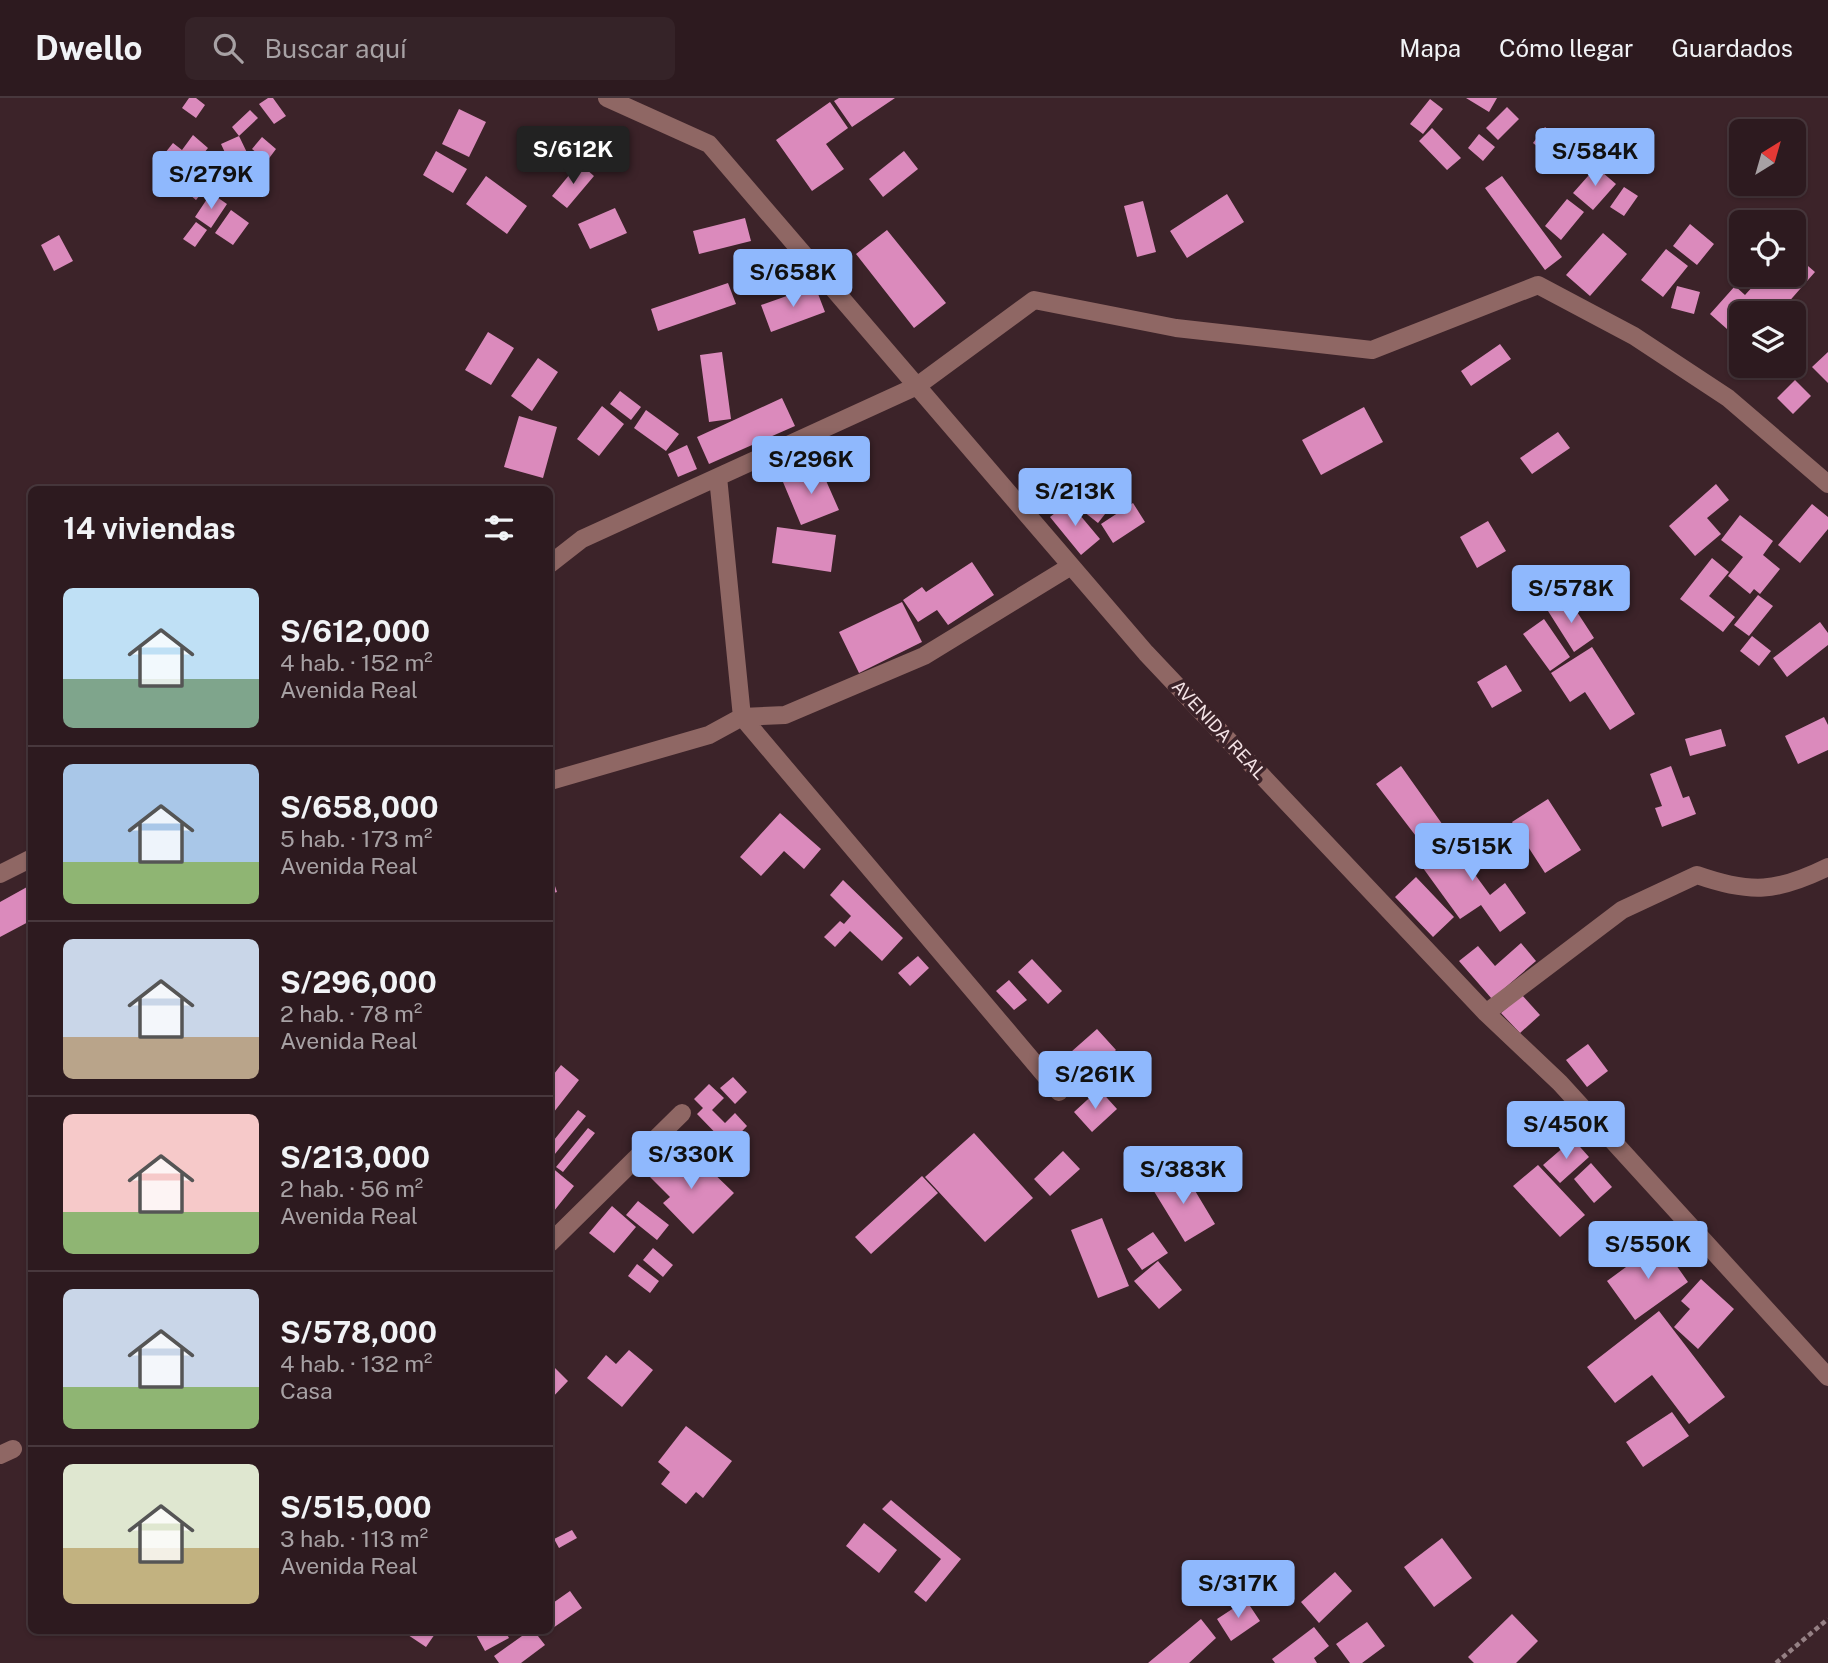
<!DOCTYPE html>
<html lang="es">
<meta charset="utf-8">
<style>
:root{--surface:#2d1a1f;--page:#352328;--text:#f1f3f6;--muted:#a7a1a4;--line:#48383d;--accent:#8fb8fd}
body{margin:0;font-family:"Public Sans",sans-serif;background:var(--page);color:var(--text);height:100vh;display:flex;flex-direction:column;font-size:26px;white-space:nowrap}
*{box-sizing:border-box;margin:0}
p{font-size:23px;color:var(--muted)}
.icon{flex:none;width:38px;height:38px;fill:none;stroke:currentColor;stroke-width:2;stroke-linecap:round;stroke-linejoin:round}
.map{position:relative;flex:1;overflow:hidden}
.panel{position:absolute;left:28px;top:388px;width:525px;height:1148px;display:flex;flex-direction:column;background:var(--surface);border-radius:10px;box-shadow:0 2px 5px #0004,0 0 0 2px var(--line)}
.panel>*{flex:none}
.needle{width:46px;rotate:37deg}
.buttons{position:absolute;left:1729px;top:21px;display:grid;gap:14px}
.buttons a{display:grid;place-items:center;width:77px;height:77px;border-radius:10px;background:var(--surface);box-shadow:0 2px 5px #0004,0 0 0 2px var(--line);font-size:35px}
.price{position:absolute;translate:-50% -60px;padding:0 16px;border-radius:7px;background:var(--accent);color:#111;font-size:23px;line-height:46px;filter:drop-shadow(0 2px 4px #0008)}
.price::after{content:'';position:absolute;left:50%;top:42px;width:21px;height:16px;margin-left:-10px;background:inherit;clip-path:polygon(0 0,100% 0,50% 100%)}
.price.selected{background:#222;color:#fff}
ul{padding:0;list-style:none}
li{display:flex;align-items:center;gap:21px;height:175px;padding:0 35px}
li+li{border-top:2px solid var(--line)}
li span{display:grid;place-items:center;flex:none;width:196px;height:140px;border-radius:10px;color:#555}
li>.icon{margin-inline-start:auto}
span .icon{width:84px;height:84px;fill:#fffc;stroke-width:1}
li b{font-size:30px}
h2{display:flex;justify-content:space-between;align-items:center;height:84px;padding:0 35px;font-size:30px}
header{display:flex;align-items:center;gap:42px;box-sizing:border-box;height:98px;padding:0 35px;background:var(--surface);border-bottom:2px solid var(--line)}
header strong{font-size:33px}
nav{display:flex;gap:38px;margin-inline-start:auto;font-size:24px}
.search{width:490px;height:63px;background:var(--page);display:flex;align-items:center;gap:18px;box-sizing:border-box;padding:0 24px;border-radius:10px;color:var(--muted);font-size:26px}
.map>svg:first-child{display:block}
.building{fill:#db8abc}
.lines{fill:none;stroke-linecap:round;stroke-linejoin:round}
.path{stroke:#958084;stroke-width:4.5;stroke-dasharray:5 3.5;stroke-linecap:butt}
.minor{stroke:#8f6764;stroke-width:18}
.labels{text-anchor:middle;stroke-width:7;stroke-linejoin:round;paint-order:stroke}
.street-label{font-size:18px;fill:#f4e3e6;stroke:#3c2329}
</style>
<header>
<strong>Dwello</strong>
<div class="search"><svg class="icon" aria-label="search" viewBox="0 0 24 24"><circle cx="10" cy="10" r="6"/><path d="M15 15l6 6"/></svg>Buscar aquí</div>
<nav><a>Mapa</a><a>Cómo llegar</a><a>Guardados</a></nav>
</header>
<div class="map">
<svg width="1828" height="1565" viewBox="0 0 1828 1565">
<rect width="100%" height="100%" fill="#3c2329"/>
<path class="building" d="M189,0H196L205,7L196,20L182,10Z
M268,0H273L286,18L274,26L259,6Z
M839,0H895L852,29L834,3Z
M1466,0H1497L1489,14Z
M1430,1L1443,11L1423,36L1410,26Z
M830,4L848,30L826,46L844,71L812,93L776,42Z
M1507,9L1519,21L1498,42L1486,30Z
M459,11L486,24L469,59L442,46Z
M250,12L258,20L239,38L232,29Z
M1545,29L1566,46L1553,61L1533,45Z
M1432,30L1461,60L1447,72L1419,43Z
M1479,36L1495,49L1483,63L1468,50Z
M193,37L208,50L176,89L153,70L173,45L182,52Z
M239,38L252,65L234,74L221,46Z
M262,39L276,51L267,63L252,51Z
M436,53L467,71L453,95L423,77Z
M904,53L918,71L883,99L869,81Z
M204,65L217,76L196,102L183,91Z
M579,65L594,78L567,110L552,98Z
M1596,69L1616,86L1593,112L1573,95Z
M486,78L527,108L507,136L466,106Z
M1502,78L1562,159L1545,172L1485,90Z
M1624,89L1638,98L1624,118L1610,109Z
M211,95L227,106L211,130L195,119Z
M1227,96L1244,124L1187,160L1170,133Z
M1567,101L1584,114L1561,142L1545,128Z
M1143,103L1156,154L1137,159L1124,108Z
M615,110L627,135L590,151L578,126Z
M231,112L249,125L233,147L215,135Z
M745,120L751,143L699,156L693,133Z
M196,124L207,132L195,149L183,141Z
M1690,126L1714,146L1697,167L1673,148Z
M887,132L946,205L914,230L856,156Z
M1603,135L1627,156L1590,198L1566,177Z
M59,137L73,163L54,173L41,147Z
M1666,151L1688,168L1663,199L1641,182Z
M1794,156L1815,174L1786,207L1804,223L1794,235V215H1752L1746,210L1727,231L1710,216L1735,188L1745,197L1763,177H1794Z
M728,185L736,206L658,233L651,211Z
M815,188L825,214L771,234L761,207Z
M1677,188L1700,194L1694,216L1671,210Z
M488,234L514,250L491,287L465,272Z
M1500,246L1511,261L1471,288L1461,273Z
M722,254L731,321L709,324L700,257Z
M1828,254V285L1812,269Z
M538,260L558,274L532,313L511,298Z
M1795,282L1811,298L1793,316L1777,300Z
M620,293L641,309L631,322L610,306Z
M782,300L795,328L709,366L697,339Z
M602,308L624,326L599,358L577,341Z
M1364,309L1383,344L1321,377L1302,342Z
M646,312L679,336L666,353L634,330Z
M519,318L557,329L543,380L504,369Z
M1558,334L1570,350L1532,376L1520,360Z
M687,347L697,371L678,379L668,356Z
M820,369L839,412L801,427L783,384Z
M1098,374L1123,393L1098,425L1073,405Z
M1716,386L1729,402L1707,420L1721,436L1695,458L1669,428Z
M1069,404L1100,441L1081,457L1050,419Z
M1133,405L1145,424L1113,445L1101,426Z
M1812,406L1828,419V431L1800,465L1778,447Z
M1740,417L1773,443L1763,457L1780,471L1760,496L1754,491L1750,496L1728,478L1743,459L1721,442Z
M1488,423L1506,453L1477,470L1460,439Z
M777,429L836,437L831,474L772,465Z
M1712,460L1729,474L1709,498L1735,519L1723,534L1680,501Z
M972,464L994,497L948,527L937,512L918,524L903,502L922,489L926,494Z
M1758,497L1773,508L1749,538L1734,527Z
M1568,500L1594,540L1574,554L1548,513Z
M902,504L922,544L859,575L839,534Z
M1544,521L1570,559L1550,573L1523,536Z
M1820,524L1828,535V547L1787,579L1773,560Z
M1752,538L1771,553L1759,568L1740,553Z
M1592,549L1635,616L1610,632L1585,594L1570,604L1551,575Z
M1506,567L1522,593L1492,610L1477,584Z
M1824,619L1828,627V652L1798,666L1785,638Z
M1721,631L1726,648L1690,658L1685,641Z
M1401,668L1445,730L1422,746L1376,686Z
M1671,668L1683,700L1689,698L1696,716L1662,729L1655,710L1662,708L1650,676Z
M1548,701L1581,752L1545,775L1512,724Z
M780,715L821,751L804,771L784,753L761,778L740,759Z
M1478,730L1492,749L1468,767L1490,797L1505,785L1526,815L1500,834L1481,807L1460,821L1423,770Z
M550,773L557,794L550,796Z
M1416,779L1454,819L1433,839L1395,799Z
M843,782L903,840L882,863L850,833L835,849L824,839L840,823L844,826L851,818L830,797Z
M27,789L32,797V822L0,839V804Z
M1521,845L1536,863L1492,901L1459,863L1478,848L1495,868Z
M918,858L929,870L910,888L898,875Z
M1032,861L1062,893L1048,906L1018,874Z
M1009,882L1027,902L1014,912L996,893Z
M1522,897L1540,917L1520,935L1501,915Z
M1097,931L1116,952L1073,991L1054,969Z
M1588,946L1608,973L1587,989L1566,962Z
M561,967L579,982L550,1019V981Z
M733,979L747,994L735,1006L720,990Z
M709,986L724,1000L712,1012L725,1025L735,1015L747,1028L728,1048L697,1016L703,1010L694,1001Z
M1099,991L1117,1011L1092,1034L1074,1014Z
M578,1012L586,1018L550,1062V1047Z
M588,1030L595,1035L563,1074L556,1069Z
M974,1035L1033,1100L985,1144L925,1079Z
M1573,1041L1589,1059L1560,1085L1543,1067Z
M1229,1048L1239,1077L1200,1091L1189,1061Z
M678,1052L698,1072L704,1066L734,1095L693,1136L663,1105L670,1099L650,1079Z
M1063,1053L1080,1071L1050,1098L1034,1081Z
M1591,1065L1612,1089L1594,1105L1574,1081Z
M1538,1067L1585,1117L1560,1139L1513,1088Z
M550,1068L574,1088L550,1118Z
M1182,1071L1215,1126L1185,1144L1152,1090Z
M922,1078L938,1095L871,1156L855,1139Z
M638,1103L669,1127L657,1142L626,1117Z
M612,1108L636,1129L614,1155L589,1135Z
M1102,1120L1129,1188L1098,1200L1071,1132Z
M1153,1134L1168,1155L1142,1172L1127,1151Z
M1660,1144L1688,1184L1635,1222L1607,1183Z
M653,1150L673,1167L663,1179L643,1162Z
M1158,1163L1182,1192L1159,1211L1134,1183Z
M637,1166L659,1183L650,1195L628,1178Z
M1701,1181L1734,1211L1698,1251L1674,1229L1690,1211L1681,1203Z
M1659,1213L1725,1299L1689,1326L1652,1277L1615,1305L1587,1269Z
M629,1252L653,1272L622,1309L587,1280L606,1257L616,1266Z
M550,1265L568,1283L550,1302Z
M1672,1314L1689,1338L1643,1369L1626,1344Z
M686,1328L732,1363L703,1400L696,1394L686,1406L661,1386L670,1374L658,1364Z
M891,1402L961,1461L926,1504L914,1494L941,1461L882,1411Z
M864,1425L897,1452L879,1475L846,1448Z
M572,1432L577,1440L559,1450L554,1441Z
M1442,1440L1472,1480L1434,1509L1404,1469Z
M1335,1474L1352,1493L1319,1525L1301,1504Z
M570,1493L582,1510L550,1532V1507Z
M1246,1502L1260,1523L1231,1543L1217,1521Z
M1512,1516L1538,1543L1516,1565H1474L1468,1559Z
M1201,1521L1216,1540L1189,1565H1148Z
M1367,1524L1385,1548L1362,1565H1350L1336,1546Z
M1314,1529L1329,1548L1314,1560L1317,1565H1275L1272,1561Z
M402,1533H437L426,1549Z
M474,1533H505L509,1540L485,1553Z
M529,1533H534L545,1547L521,1565H499L494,1558Z"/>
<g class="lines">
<path class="path" d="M1776,1565L1828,1521"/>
<path class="minor" d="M607,0L709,46L1146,555L1486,915L1560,985L1828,1279
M718,379L742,619L1059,994
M550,466L582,441L917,288L1034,202L1176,230L1372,252L1538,187L1634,238L1728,300L1828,386
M550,683L709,637L742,619L785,617L924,558L1071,468
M0,776L32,760
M1486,915L1622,812L1697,777C1751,796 1777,794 1828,769
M550,1145L682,1015
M0,1357L13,1351"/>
</g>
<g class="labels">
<g class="street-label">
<text transform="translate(1219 632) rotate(47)" y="6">AVENIDA REAL</text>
</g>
</g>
</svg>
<div class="buttons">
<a><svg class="needle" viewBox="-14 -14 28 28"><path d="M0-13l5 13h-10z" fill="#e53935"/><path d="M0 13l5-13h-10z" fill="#a7a1a4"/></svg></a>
<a><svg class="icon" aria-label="locate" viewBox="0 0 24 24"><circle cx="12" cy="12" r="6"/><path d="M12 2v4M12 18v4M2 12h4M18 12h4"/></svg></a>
<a><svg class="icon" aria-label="layers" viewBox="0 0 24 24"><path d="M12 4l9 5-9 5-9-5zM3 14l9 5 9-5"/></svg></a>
</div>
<b class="price selected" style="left:573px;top:88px">S/612K</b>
<b class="price" style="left:1595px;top:90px">S/584K</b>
<b class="price" style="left:211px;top:113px">S/279K</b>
<b class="price" style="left:793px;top:211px">S/658K</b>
<b class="price" style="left:811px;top:398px">S/296K</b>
<b class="price" style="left:1075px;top:430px">S/213K</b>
<b class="price" style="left:1571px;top:527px">S/578K</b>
<b class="price" style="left:1472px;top:785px">S/515K</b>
<b class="price" style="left:1095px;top:1013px">S/261K</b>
<b class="price" style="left:1566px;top:1063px">S/450K</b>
<b class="price" style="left:691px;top:1093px">S/330K</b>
<b class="price" style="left:1183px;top:1108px">S/383K</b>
<b class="price" style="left:1648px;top:1183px">S/550K</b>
<b class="price" style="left:1238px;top:1522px">S/317K</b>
<section class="panel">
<h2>14 viviendas<svg class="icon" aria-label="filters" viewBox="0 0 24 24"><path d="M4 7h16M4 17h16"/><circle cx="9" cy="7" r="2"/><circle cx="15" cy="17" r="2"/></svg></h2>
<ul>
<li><span style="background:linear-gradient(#bfe0f5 65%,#7fa58c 0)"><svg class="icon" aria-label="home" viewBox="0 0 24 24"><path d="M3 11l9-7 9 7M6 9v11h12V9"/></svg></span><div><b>S/612,000</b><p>4 hab. · 152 m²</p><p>Avenida Real</p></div></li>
<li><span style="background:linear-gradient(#a9c7e8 70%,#8fb573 0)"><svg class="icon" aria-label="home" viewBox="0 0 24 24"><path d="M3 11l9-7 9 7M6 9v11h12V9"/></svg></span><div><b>S/658,000</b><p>5 hab. · 173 m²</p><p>Avenida Real</p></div></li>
<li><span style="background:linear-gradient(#c9d6e8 70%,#b9a48a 0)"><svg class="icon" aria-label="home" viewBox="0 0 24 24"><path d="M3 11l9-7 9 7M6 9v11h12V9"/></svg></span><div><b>S/296,000</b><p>2 hab. · 78 m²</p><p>Avenida Real</p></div></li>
<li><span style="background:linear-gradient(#f6c9c9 70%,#8fb573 0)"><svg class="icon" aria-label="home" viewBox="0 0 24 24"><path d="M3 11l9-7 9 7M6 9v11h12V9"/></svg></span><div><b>S/213,000</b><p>2 hab. · 56 m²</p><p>Avenida Real</p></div></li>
<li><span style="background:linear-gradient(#c9d6e8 70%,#8fb573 0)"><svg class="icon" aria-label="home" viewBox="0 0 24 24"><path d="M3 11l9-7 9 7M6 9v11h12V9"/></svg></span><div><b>S/578,000</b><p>4 hab. · 132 m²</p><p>Casa</p></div></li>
<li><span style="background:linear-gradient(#dfe7d0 60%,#c2b280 0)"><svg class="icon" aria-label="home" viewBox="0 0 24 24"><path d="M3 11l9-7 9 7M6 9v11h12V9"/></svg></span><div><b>S/515,000</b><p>3 hab. · 113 m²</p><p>Avenida Real</p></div></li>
</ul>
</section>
</div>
